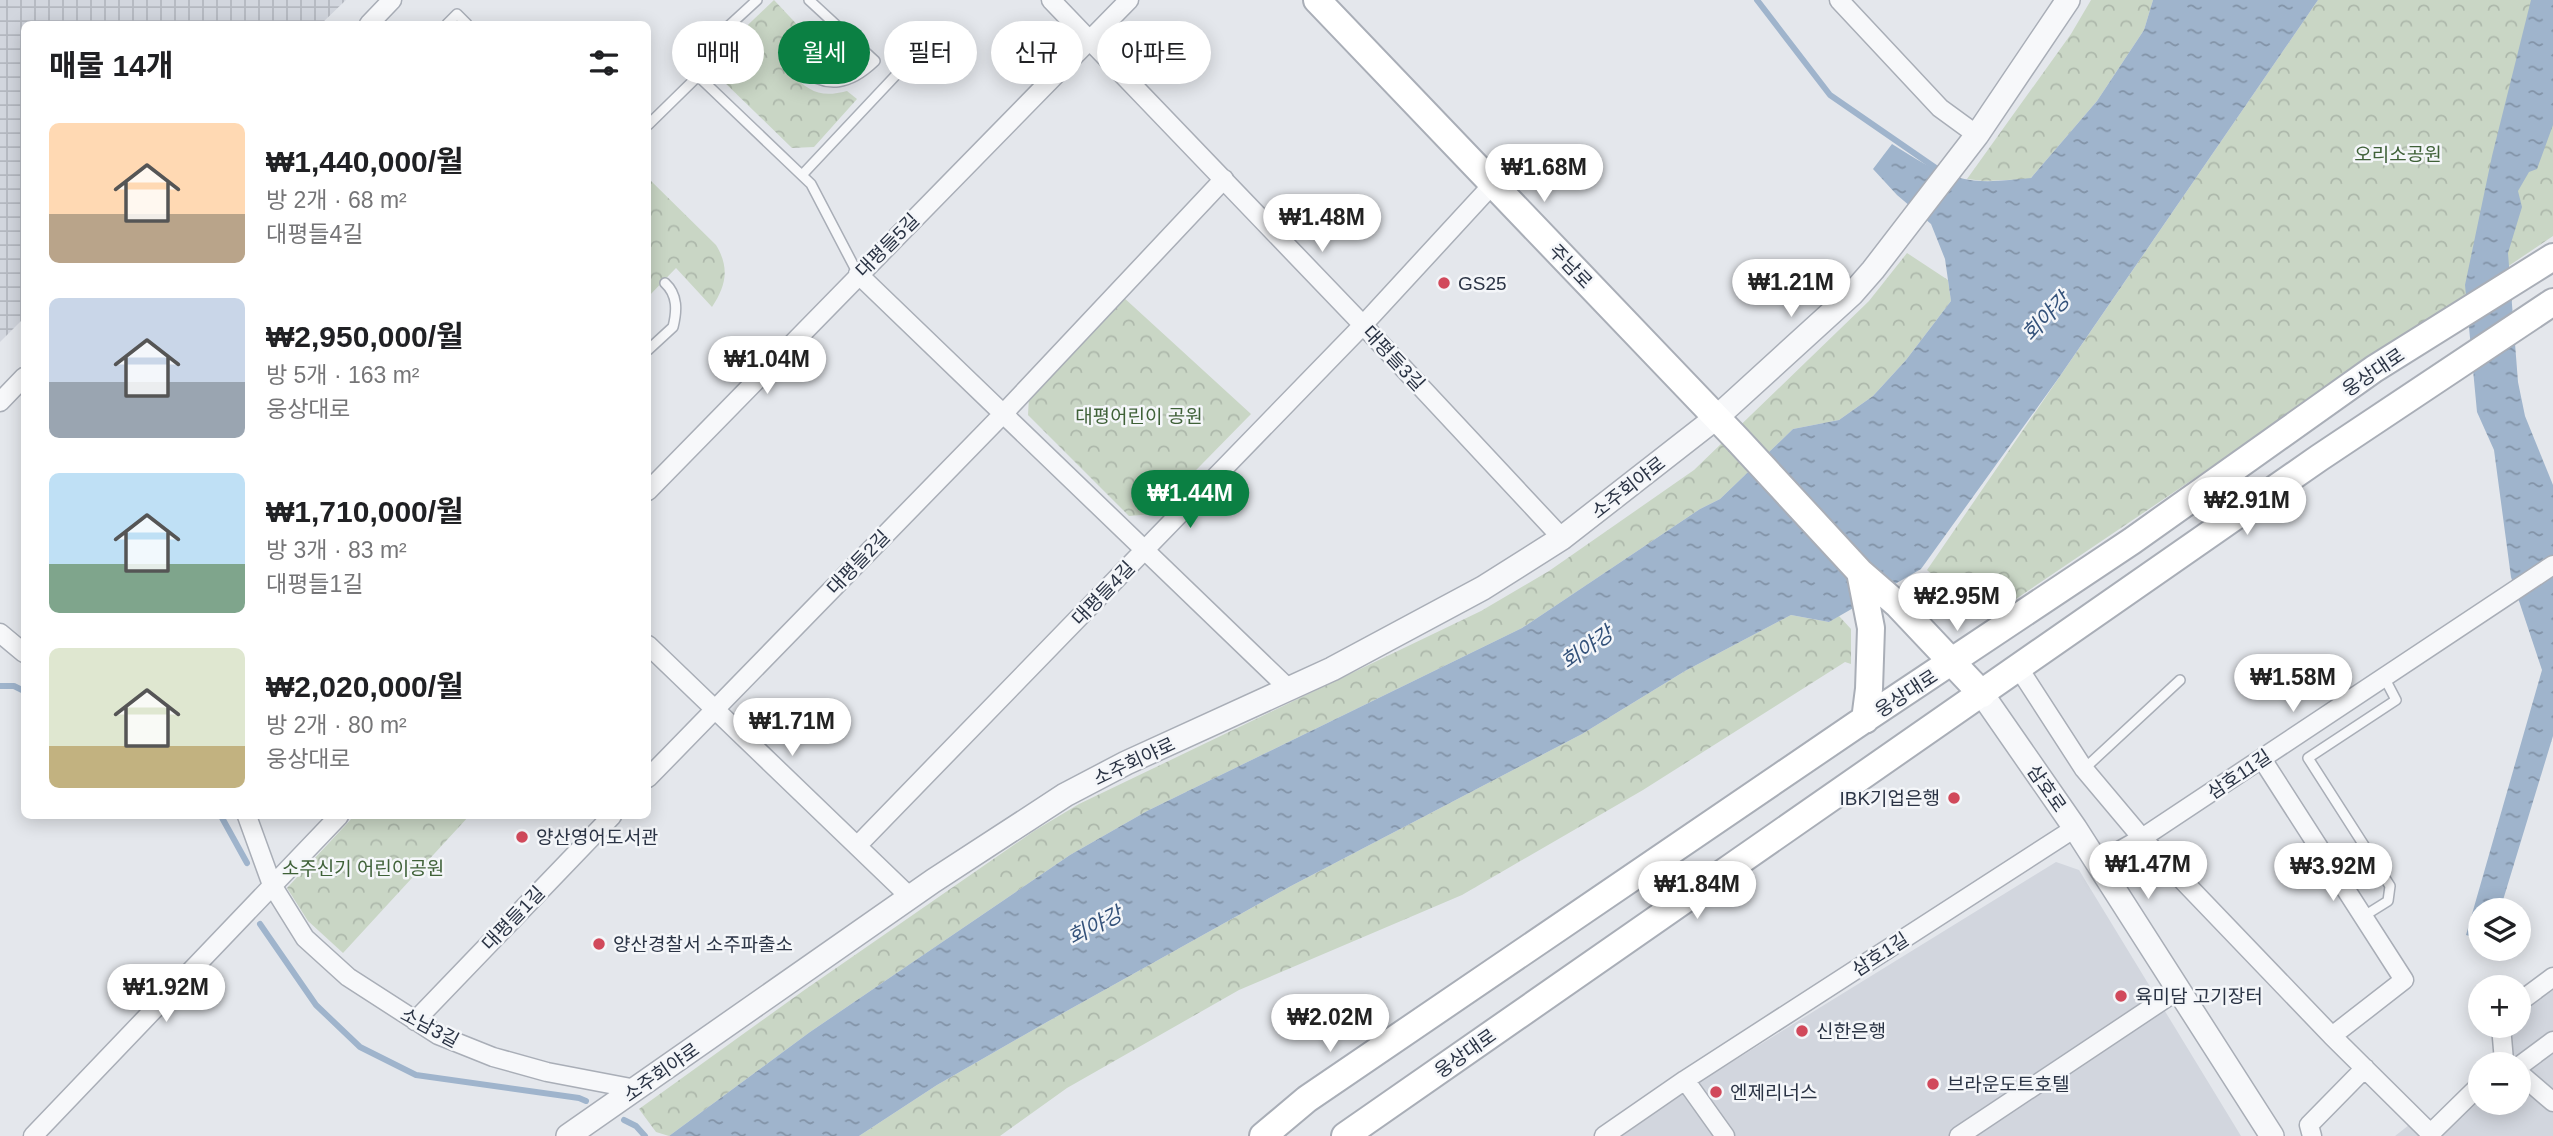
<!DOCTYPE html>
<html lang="ko">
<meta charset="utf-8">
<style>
:root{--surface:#fff;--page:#f6f6f6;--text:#202124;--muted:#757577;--accent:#0b8043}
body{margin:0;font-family:Arial,"Noto Sans KR",sans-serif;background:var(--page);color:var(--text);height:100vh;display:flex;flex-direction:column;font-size:26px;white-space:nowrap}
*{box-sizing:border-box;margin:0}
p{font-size:23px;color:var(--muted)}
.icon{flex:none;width:38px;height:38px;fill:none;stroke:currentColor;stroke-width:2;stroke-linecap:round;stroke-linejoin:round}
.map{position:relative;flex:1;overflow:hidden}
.sheet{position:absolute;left:21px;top:21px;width:630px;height:798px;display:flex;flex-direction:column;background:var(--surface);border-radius:10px;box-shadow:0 4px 18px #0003}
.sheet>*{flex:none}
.guide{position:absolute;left:672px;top:21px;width:665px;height:63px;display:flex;gap:14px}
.controls{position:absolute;left:2468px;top:898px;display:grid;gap:14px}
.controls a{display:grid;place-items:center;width:63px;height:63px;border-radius:50%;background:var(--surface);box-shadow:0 4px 18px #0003;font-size:35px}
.price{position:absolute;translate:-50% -60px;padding:0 16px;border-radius:24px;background:#fff;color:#222;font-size:23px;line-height:46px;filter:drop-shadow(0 2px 4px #0008)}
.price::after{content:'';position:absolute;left:50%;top:42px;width:21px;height:16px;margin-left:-10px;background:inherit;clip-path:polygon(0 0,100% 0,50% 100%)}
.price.on{background:var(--accent);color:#fff}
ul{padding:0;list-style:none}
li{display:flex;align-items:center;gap:21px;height:175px;padding:0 28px}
li span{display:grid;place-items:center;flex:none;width:196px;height:140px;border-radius:10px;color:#555}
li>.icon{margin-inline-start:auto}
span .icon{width:84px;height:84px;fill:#fffc;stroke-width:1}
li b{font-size:30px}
h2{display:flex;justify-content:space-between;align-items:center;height:84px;padding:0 28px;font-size:30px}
.tag{padding:0 24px;border-radius:32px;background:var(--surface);box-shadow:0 4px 18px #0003;font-size:24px;line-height:63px}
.tag.on{background:var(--accent);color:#fff}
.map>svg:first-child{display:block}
.built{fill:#d2d6de}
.industrial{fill:url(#industrial-grid)}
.park{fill:url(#park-crowns)}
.water{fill:url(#water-ripples)}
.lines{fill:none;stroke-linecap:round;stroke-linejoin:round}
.stream{stroke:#9fb4cc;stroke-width:6}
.service-casing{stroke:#a9aeb7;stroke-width:12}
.minor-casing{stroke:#a9aeb7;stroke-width:21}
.tertiary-casing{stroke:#a9aeb7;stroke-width:26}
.secondary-casing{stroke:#a9aeb7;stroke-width:30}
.service{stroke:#f7f8fa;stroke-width:9}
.minor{stroke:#f7f8fa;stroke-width:18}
.tertiary{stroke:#f7f8fa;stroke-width:23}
.secondary{stroke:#fff;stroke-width:26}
.poi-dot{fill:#d1495b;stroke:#f4f6f9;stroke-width:2.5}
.labels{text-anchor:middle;stroke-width:5;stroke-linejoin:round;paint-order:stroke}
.park-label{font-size:19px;fill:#3f6138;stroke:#f4f6f9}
.street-label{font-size:19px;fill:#2b3445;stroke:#f4f6f9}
.poi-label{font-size:19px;fill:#2b3445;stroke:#f4f6f9;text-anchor:start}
.water-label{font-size:21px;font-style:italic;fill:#34527a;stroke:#f4f6f9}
</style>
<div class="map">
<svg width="2553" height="1136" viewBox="0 0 2553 1136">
<defs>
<pattern id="industrial-grid" width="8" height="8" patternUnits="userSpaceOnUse" patternTransform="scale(1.75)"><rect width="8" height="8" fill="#d2d6de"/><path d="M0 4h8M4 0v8" fill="none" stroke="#b4b8c0"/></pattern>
<pattern id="park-crowns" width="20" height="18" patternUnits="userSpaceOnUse" patternTransform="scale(1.75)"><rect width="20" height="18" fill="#c9d6c5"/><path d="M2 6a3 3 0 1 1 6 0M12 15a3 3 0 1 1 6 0" fill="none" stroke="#adb8ab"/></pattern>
<pattern id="water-ripples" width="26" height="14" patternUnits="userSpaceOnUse" patternTransform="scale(1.75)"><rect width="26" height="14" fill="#9fb4cc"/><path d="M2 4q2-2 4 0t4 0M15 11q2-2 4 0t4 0" fill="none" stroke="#8293a7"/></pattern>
</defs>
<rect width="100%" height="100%" fill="#e4e7ec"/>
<path class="built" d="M2056,862L2079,870L2241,1136H1622L1696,1084Z
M2553,988V1136H2395L2409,1125L2444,1118L2480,1092V1102H2518V1064H2506L2508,1026H2518V1012Z"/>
<path class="industrial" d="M0,0H346L321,24H24V318L0,342Z"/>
<path class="park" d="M774,0L819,48L791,73C809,92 821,98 847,91L857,99L814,147L792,148L720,78L729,43Z
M2091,0H2153L2144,30L2097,101L2030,179L1984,181L1967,179L2071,34Z
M2318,0H2553V236L2001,609C1965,610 1952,593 1927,570Z
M648,178L716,245C730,268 726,286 712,307L676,268L648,297Z
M1907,253L1948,280L1951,301L1906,360L1873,396L1839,420L1793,429L1720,499L1700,509L1522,628L1147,811L1070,855L810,1032L669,1136L656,1132L639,1109L803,991L1034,831L1079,804L1481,611L1549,571L1694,470L1869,301Z
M1122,296L1251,414L1153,514L1129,516L1028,415L1029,397Z
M1791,615L1829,622L1839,616L1851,629V664L1845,662L1643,790L1462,895L1239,990L1067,1088L1000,1136H859L937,1085L1047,1022L1291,886L1582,734L1685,671Z
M354,816H469L343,953L308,921L287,888Z"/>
<path class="water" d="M2153,0H2318L2060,376L1921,569L1829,622L1791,615L1685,671L1582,734L1291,886L1047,1022L937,1085L859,1136H669L810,1032L1070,855L1147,811L1522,628L1700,509L1720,499L1793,429L1839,420L1873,396L1906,360L1951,301L1945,259L1931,224L1897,195L1873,169L1892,144C1913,157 1935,172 1960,178C1983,184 2008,180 2031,178L2097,101L2144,30Z
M2531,0H2553V125L2537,169L2529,172L2518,191L2522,207L2508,253L2518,382L2525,416L2553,485V736L2500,910H2480V939L2466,935L2542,670L2511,577L2494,450L2477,412L2465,285L2492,156Z"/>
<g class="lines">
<path class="stream" d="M1757,0L1830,95L1943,173
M0,686H14L24,691
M221,816L247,863
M260,924L316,1005L360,1047L416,1075L579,1098L586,1101
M624,1120L636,1126L645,1136"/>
<g class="service-casing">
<path id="service" d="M447,24L457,14L467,24
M800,68C827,90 850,85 875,61L809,0
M698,76L720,34L757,0
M648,125L698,76L811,184L858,274
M802,175L896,75
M648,350L673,327C677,311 678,295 665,283
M2084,769L2180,680
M2364,916L2388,901L2390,886L2308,758L2396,700L2384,677"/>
</g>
<g class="minor-casing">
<path id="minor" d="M1051,0L1363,325L1562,538
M1839,0L1940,108L1977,135
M369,24L392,0
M858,274L1289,689
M0,402L24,377
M648,491L1129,0
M0,633L24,653
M648,645L910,897
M2018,667L2084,769L2142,838L2332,1036L2433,1136
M2262,759L2404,980L2332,1036
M648,778L1003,414L1224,179
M247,816L272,885L305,938L348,977L438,1035L493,1057L547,1072L636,1089
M857,846L1363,325L1492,185
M2098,863L2142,838L2553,565
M2518,1003L2553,977
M415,1021L612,816
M2500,1064L2504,1061L2501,1026
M2518,1067L2553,1041
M2518,1072L2553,1102
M1685,1080L1725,1136
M2431,1133L2480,1085
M33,1136L339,816
M1604,1136L1685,1080L2075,828
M1959,1136L2178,990
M2312,1136L2309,1125L2365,1068"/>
</g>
<g class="tertiary-casing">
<path id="tertiary" d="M1982,694L2075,828L2272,1136
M568,1136L933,881L1065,795L1126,763L1332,669L1483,588L1562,538L1717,417L1852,294L1873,270L1977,135L2068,0"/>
</g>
<g class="secondary-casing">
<path id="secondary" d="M1317,0L1738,440L1860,572L1898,605L1982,694
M1860,572L1871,628L1869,689L1865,720
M1263,1136L1307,1099L1856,725L2132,541L2374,369L2553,257
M1345,1136L2319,458L2553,302"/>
</g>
<use href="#service" class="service"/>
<use href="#minor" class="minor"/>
<use href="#tertiary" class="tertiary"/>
<use href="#secondary" class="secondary"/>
</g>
<g class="poi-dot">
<circle cx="1444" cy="283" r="7"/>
<circle cx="1954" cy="798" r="7"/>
<circle cx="522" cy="837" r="7"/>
<circle cx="599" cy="944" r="7"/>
<circle cx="2121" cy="996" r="7"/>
<circle cx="1802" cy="1031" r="7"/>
<circle cx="1933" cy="1084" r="7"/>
<circle cx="1716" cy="1092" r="7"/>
</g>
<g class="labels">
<g class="park-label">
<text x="2398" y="161">오리소공원</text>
<text x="1139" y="423">대평어린이 공원</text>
<text x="363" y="875">소주신기 어린이공원</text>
</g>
<g class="street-label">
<text transform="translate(887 245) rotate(-45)" y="7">대평들5길</text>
<text transform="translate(1571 266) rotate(46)" y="7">주남로</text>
<text transform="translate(1394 358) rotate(47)" y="7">대평들3길</text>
<text transform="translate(2373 372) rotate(-34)" y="7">웅상대로</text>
<text transform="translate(1628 487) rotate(-38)" y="7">소주회야로</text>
<text transform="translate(858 562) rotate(-46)" y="7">대평들2길</text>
<text transform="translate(1103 593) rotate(-46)" y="7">대평들4길</text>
<text transform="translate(1906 693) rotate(-33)" y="7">웅상대로</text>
<text transform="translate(1134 761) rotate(-25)" y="7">소주회야로</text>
<text transform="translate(2239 774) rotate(-34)" y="7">삼호11길</text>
<text transform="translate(2047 788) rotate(55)" y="7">삼호로</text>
<text transform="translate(513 918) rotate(-46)" y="7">대평들1길</text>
<text transform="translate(1880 954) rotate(-33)" y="7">삼호1길</text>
<text transform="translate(430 1027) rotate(28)" y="7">소남3길</text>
<text transform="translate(1465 1053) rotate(-35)" y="7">웅상대로</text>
<text transform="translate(661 1072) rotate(-35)" y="7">소주회야로</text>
</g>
<g class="poi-label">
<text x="1458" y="290">GS25</text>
<text x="1940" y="805" text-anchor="end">IBK기업은행</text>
<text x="536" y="844">양산영어도서관</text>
<text x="613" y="951">양산경찰서 소주파출소</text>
<text x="2135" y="1003">육미담 고기장터</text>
<text x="1816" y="1038">신한은행</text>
<text x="1947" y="1091">브라운도트호텔</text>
<text x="1730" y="1099">엔제리너스</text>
</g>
<g class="water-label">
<text transform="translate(2046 317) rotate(-46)" y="7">회야강</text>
<text transform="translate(1587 648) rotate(-35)" y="7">회야강</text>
<text transform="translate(1095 926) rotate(-27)" y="7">회야강</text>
</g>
</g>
</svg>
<div class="controls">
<a><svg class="icon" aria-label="layers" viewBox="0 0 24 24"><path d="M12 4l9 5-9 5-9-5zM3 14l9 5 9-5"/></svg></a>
<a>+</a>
<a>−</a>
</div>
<b class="price" style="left:1544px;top:204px">₩1.68M</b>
<b class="price" style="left:1322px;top:254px">₩1.48M</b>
<b class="price" style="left:1791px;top:319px">₩1.21M</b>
<b class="price" style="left:767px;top:396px">₩1.04M</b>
<b class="price on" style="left:1190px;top:530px">₩1.44M</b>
<b class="price" style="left:2247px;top:537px">₩2.91M</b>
<b class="price" style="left:1957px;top:633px">₩2.95M</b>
<b class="price" style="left:2293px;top:714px">₩1.58M</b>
<b class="price" style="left:792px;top:758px">₩1.71M</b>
<b class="price" style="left:2148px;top:901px">₩1.47M</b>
<b class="price" style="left:2333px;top:903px">₩3.92M</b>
<b class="price" style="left:1697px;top:921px">₩1.84M</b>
<b class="price" style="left:166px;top:1024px">₩1.92M</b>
<b class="price" style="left:1330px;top:1054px">₩2.02M</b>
<div class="guide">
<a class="tag">매매</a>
<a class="tag on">월세</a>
<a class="tag">필터</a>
<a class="tag">신규</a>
<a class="tag">아파트</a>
</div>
<section class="sheet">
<h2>매물 14개<svg class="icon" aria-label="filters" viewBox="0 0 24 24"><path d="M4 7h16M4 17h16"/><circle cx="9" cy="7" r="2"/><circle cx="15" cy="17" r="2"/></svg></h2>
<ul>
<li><span style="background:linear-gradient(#ffd9b3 65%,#b9a48a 0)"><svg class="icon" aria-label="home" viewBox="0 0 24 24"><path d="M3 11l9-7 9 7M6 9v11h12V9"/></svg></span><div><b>₩1,440,000/월</b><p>방 2개 · 68 m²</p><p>대평들4길</p></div></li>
<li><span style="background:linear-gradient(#c9d6e8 60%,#9aa5b1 0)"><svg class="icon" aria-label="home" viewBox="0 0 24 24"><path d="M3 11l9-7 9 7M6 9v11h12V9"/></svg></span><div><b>₩2,950,000/월</b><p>방 5개 · 163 m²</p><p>웅상대로</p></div></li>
<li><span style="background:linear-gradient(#bfe0f5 65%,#7fa58c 0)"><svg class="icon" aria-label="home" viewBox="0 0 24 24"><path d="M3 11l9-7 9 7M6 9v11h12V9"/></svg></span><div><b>₩1,710,000/월</b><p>방 3개 · 83 m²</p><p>대평들1길</p></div></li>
<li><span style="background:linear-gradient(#dfe7d0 70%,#c2b280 0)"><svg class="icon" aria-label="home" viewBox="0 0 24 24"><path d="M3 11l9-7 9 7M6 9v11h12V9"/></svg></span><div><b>₩2,020,000/월</b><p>방 2개 · 80 m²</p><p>웅상대로</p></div></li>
</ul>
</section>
</div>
